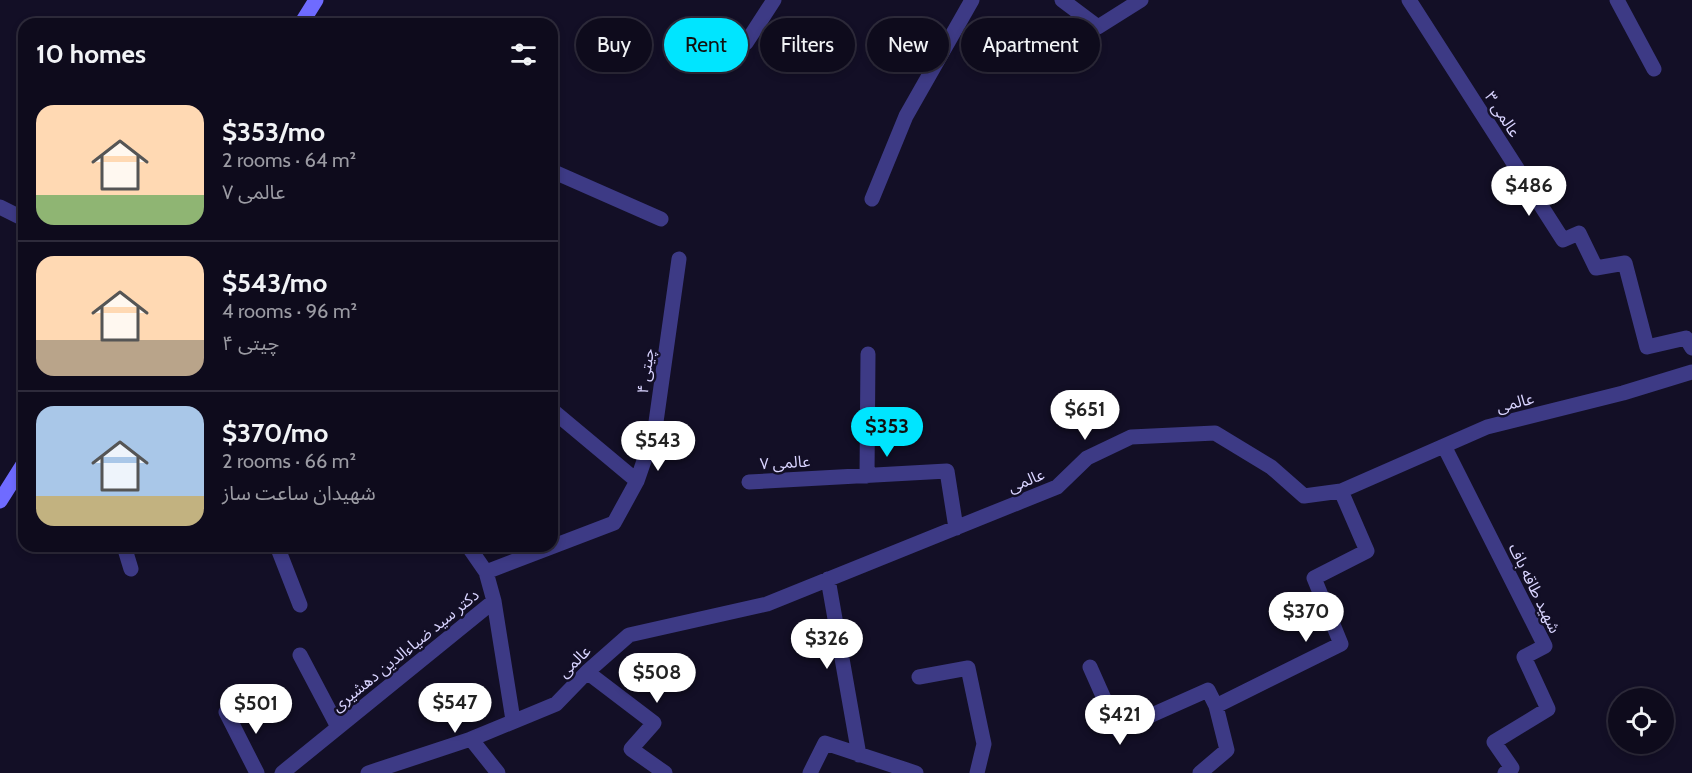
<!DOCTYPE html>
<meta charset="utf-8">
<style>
:root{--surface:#0e0b1c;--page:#171425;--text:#f1f3f6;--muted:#9b9ba3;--line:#2e2b3b;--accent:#00e5ff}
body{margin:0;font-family:Cabin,"Noto Sans Arabic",sans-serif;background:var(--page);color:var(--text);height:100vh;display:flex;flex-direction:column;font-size:22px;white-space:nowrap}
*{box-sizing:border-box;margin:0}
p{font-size:20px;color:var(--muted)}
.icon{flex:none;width:33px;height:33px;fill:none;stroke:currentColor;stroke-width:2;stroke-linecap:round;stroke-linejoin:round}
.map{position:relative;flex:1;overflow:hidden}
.drawer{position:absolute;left:18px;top:18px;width:540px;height:534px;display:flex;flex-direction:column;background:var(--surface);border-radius:18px;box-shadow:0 3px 9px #0003,0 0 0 2px var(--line)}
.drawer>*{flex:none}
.hud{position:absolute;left:576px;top:18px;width:570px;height:54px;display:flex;gap:12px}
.buttons{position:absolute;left:1608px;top:688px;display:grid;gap:12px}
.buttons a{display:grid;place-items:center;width:66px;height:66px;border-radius:50%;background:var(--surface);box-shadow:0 3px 9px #0003,0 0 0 2px var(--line);font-size:30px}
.price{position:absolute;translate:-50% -51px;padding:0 14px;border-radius:21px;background:#fff;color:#222;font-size:20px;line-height:39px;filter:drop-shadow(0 2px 3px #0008)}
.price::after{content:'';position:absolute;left:50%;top:36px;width:18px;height:14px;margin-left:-9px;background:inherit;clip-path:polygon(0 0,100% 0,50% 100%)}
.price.current{background:var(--accent);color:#111}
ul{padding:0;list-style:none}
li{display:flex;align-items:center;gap:18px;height:150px;padding:0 18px}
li+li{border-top:2px solid var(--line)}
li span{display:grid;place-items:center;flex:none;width:168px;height:120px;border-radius:18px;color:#555}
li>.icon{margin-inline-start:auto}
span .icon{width:72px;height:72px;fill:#fffc;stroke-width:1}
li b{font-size:26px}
h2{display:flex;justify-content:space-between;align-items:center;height:72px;padding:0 18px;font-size:26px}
.pill{padding:0 21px;border-radius:27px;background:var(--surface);box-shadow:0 3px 9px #0003,0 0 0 2px var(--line);font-size:21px;line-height:54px}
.pill.current{background:var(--accent);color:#111}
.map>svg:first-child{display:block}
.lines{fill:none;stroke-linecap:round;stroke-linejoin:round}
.street{stroke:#3d3a85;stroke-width:15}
.secondary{stroke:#6f6bff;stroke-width:15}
.labels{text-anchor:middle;stroke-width:5;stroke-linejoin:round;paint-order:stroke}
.street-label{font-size:16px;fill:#d9d4ff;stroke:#130f26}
</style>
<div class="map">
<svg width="1692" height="773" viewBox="0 0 1692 773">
<rect width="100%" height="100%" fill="#130f26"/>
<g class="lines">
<path class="street" d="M1062,0L1098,27L1141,0
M1409,0L1563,240L1579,233L1596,268L1625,263L1647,347L1686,338L1692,348
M1617,0L1654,69
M746,43L774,0
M552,171L661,219
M872,199L906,116L972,0
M0,207L24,219
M552,410L637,481
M1444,446L1545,646L1524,657L1548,709L1494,742L1512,768L1505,773
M867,476L868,354
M749,482L947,471L956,528
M124,546L131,569
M277,546L300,605
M468,546L486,572L494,601L513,720
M486,572L614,523L637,481L655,429L679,259
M828,579L859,755
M300,655L338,727
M1090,667L1118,730L1208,690L1216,706
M587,672L654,723L631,749L665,773
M919,677L968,668L984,744L977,773
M226,712L257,773
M282,773L494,601
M368,773L471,739
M498,773L471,739L556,704L587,672L629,635L767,604L1057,487L1087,458L1131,437L1215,433L1271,467L1304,496L1341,491L1487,427L1623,393L1692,372
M810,773L825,743L916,773
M1200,773L1227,750L1216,706L1341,644L1314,578L1367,551L1341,491"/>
<path class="secondary" d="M301,24L316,0
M0,501L24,463"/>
</g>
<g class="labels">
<g class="street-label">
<text transform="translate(1503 114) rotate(57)" y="6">عالمی ۳</text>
<text transform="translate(645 371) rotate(-82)" y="6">چیتی ۴</text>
<text transform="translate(1515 402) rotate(-14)" y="6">عالمی</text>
<text transform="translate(785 462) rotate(-3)" y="6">عالمی ۷</text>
<text transform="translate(1026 480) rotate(-22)" y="6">عالمی</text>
<text transform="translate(1535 588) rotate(64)" y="6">شهید طاقه باف</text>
<text transform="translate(405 650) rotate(-39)" y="6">دکتر سید ضیاءالدین دهشیری</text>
<text transform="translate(574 661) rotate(-44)" y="6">عالمی</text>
</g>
</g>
</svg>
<div class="buttons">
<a><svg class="icon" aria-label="locate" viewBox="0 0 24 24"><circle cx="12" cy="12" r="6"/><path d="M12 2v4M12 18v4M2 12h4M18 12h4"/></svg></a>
</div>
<b class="price" style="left:1529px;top:217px">$486</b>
<b class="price" style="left:1085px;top:441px">$651</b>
<b class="price current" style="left:887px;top:458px">$353</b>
<b class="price" style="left:658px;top:472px">$543</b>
<b class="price" style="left:1306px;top:643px">$370</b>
<b class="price" style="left:827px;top:670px">$326</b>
<b class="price" style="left:657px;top:704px">$508</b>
<b class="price" style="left:455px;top:734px">$547</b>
<b class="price" style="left:256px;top:735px">$501</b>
<b class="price" style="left:1120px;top:746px">$421</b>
<div class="hud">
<a class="pill">Buy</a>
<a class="pill current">Rent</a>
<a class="pill">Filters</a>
<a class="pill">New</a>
<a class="pill">Apartment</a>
</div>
<section class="drawer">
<h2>10 homes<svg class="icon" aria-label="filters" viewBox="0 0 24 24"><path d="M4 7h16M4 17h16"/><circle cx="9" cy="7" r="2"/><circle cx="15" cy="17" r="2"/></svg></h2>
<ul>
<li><span style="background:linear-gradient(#ffd9b3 75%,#8fb573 0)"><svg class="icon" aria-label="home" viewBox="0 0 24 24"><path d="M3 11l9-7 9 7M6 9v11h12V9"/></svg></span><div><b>$353/mo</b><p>2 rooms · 64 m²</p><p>عالمی ۷</p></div></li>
<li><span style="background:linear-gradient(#ffd9b3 70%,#b9a48a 0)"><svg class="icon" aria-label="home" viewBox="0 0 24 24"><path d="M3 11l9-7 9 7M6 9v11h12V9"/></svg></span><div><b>$543/mo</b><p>4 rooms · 96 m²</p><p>چیتی ۴</p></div></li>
<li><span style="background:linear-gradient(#a9c7e8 75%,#c2b280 0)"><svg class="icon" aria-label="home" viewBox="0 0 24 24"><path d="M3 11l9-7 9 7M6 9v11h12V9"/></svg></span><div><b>$370/mo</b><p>2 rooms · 66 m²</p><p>شهیدان ساعت ساز</p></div></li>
</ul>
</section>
</div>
